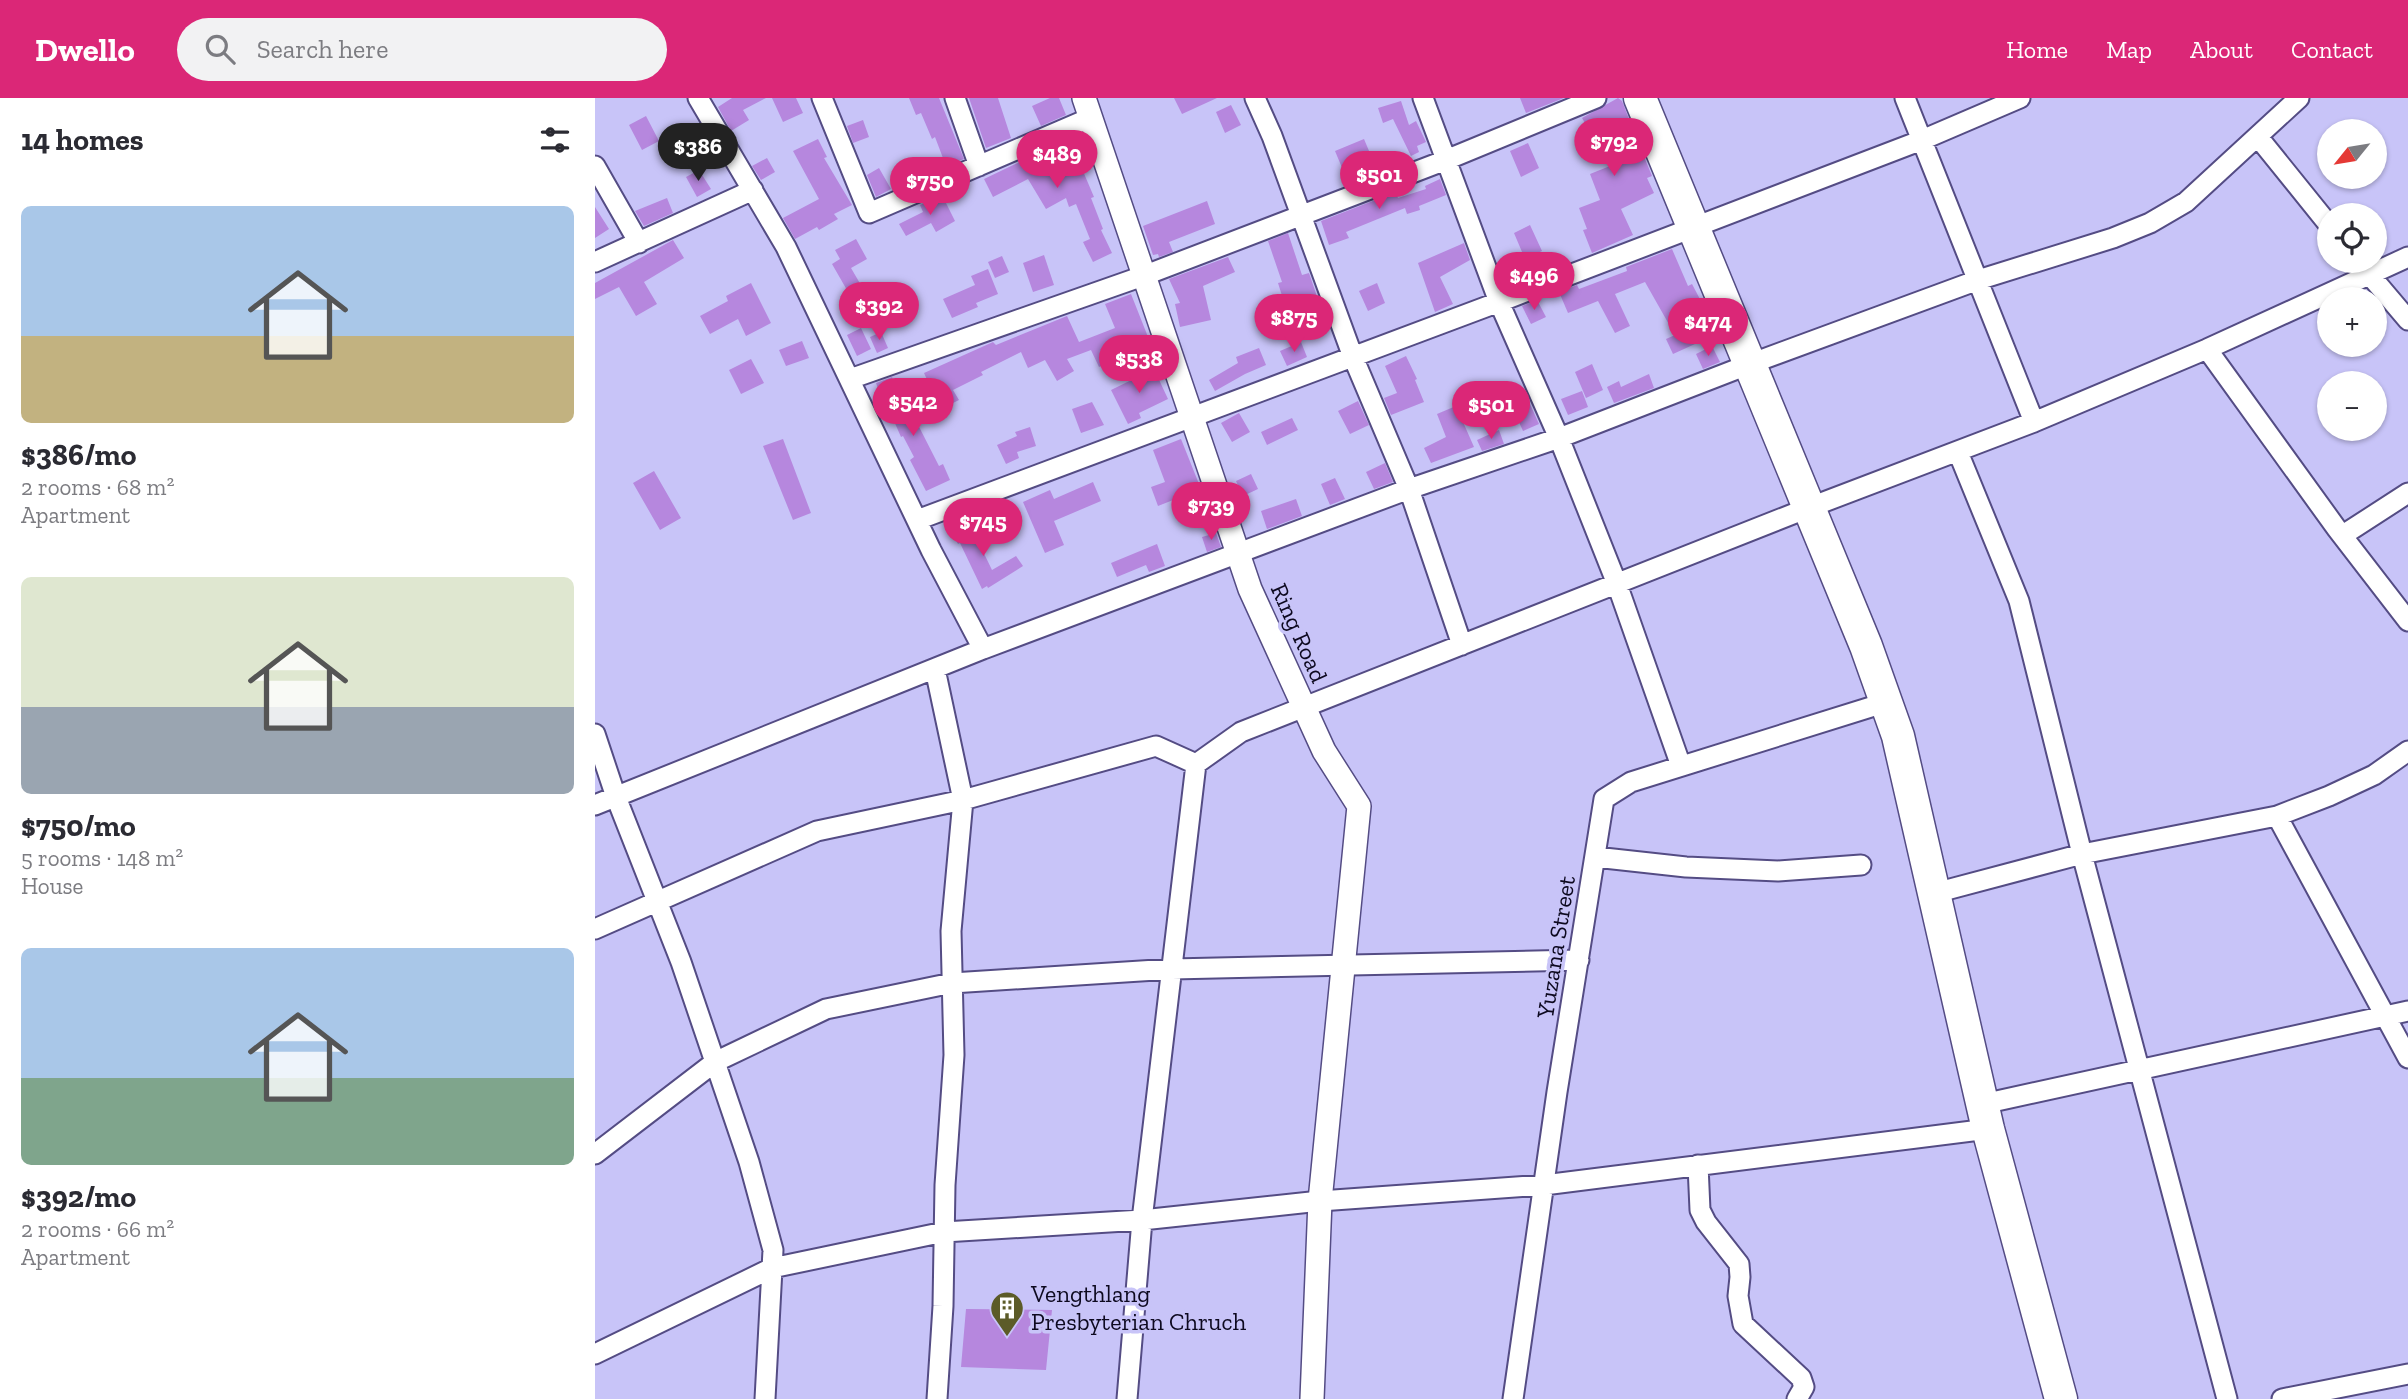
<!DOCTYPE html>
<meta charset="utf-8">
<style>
:root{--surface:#fff;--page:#f2f2f3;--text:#2b2b33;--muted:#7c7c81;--accent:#db2777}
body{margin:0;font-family:"Zilla Slab",serif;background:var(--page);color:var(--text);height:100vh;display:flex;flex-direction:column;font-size:26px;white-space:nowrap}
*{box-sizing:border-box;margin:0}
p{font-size:23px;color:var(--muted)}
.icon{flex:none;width:38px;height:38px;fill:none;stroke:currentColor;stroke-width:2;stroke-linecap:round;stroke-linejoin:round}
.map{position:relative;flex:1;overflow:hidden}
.side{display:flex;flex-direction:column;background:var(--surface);width:595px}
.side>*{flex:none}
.needle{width:46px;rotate:240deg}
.tools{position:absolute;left:1722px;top:21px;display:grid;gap:14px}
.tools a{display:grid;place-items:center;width:70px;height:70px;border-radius:50%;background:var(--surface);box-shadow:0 2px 5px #0004;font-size:35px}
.price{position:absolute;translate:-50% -60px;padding:0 16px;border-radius:24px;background:var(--accent);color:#fff;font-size:23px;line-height:46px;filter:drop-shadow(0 2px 4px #0008)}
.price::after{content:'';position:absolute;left:50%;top:42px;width:21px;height:16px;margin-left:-10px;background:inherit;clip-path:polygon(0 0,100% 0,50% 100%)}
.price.active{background:#222;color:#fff}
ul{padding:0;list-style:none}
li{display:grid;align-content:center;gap:14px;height:371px;padding:0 21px}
li span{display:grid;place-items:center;height:217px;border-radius:10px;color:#555}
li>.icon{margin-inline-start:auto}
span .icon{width:126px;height:126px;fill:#fffc;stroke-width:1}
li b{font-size:30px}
h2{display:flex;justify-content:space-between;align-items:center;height:84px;padding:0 21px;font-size:30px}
header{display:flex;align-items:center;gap:42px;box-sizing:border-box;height:98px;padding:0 35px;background:var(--accent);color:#fff}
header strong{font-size:33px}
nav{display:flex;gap:38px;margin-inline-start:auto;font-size:24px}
.search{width:490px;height:63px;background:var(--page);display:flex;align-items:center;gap:18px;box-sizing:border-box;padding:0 24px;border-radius:38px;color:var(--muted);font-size:26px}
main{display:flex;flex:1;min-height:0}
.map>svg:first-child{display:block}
.building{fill:#b687de}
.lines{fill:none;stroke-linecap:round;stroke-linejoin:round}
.minor-casing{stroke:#544c84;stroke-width:23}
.tertiary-casing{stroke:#544c84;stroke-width:26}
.trunk-casing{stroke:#544c84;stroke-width:35}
.minor{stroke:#fff;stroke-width:19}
.tertiary{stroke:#fff;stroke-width:23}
.trunk{stroke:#fff;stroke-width:32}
.labels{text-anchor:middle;stroke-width:7;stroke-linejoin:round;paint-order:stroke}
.street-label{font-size:24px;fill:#0d091f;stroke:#c8c4f8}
.poi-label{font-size:24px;fill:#0d091f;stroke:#c8c4f8;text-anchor:start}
</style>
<header>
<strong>Dwello</strong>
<div class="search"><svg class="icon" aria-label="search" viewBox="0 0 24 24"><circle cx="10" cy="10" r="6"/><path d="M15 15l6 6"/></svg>Search here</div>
<nav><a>Home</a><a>Map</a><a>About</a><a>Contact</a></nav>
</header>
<main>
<section class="side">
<h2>14 homes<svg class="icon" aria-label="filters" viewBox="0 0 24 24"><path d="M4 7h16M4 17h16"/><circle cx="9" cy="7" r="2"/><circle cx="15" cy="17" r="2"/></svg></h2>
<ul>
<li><span style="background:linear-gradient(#a9c7e8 60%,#c2b280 0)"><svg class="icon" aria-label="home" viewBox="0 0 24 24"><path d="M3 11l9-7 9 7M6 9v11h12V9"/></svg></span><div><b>$386/mo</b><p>2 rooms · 68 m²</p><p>Apartment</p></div></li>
<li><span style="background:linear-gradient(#dfe7d0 60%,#9aa5b1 0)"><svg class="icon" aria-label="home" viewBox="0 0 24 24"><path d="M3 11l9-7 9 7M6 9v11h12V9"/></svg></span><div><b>$750/mo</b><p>5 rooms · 148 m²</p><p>House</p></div></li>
<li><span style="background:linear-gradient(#a9c7e8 60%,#7fa58c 0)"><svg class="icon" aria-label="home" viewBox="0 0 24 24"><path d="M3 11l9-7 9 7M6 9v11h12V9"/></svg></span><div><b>$392/mo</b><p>2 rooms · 66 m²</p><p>Apartment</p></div></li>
</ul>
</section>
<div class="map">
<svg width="1813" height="1301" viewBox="0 0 1813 1301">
<rect width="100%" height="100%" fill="#c8c4f8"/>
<path class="building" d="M137,0H171L148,12L154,22L136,33L123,9Z
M177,0H201L208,15L188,24Z
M314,0H344L369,61L351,68L340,39L337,41L326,15L321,17Z
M374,0H403L416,40L391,50Z
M455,0H464L471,17L446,28L437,8Z
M579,0H622L587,16Z
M925,0H969L931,15Z
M1023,0L1027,3L1036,26L1026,31L1041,58L1048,56L1057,78L1052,80L1059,95L1026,111L1038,137L997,155L988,132L992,131L984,110L1005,102L995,76L1015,68L987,20Z
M806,3L814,27L821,23L831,44L822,48L824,54L816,58L798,21L788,25L783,10Z
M636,7L646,27L630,35L621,14Z
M51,18L64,43L47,52L34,27Z
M268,22L274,39L258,45L252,28Z
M223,41L232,59L229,60L257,107L239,116L243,121L224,132L222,129L200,141L188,120L224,101L198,53Z
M769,41L782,72L753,84L740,53Z
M476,45L499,99L496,100L508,131L506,132L517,155L498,164L488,144L495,141L481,106L474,109L471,100L451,111L433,81L398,99L389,81L437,58L439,62Z
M933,45L944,70L926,79L915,53Z
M172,60L180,74L166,82L157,68Z
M284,70L296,91L281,99L272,77Z
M104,72L116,91L102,99L91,79Z
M845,81L851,97L824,108L825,112L812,116L810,110L751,134L754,140L734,147L726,123L801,94L803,100L831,91L830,88Z
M347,97L360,123L341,134L336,125L311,138L304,126L328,114L325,107Z
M72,100L78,115L49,128L40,113Z
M612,103L620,126L574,144L578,154L564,159L563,156L558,157L548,128Z
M0,109L14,131L0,140Z
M935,127L947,153L930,161L919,135Z
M693,135L707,177L714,175L727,213L695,223L683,185L687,184L673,143Z
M261,141L272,161L256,170L277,206L264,213L237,166L245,161L240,152Z
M78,142L89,160L49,184L62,206L41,218L24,189L0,201V185Z
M869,145L875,162L845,179L858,206L840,214L823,165Z
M1077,151L1093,188L1097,186L1107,205L1100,208L1106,221L1092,228L1100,246L1078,256L1071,241L1080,237L1050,184L1020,196L1035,228L1020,235L1003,203L973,215L964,194L982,187L984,191L1032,173L1031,169Z
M449,157L459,187L438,194L428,165Z
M407,158L414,174L400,180L393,164Z
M633,159L640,174L608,188L616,222L585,229L580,206L585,205L574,181Z
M393,171L403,196L381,205L383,209L357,220L348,201L380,187L376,178Z
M156,185L176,225L151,238L143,221L115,236L105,218L133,203L131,198Z
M782,185L790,205L773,213L764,193Z
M536,196L555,244L516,260L517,263L504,269L496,252L472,261L479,273L462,283L450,262L433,270L426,254L386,274L388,277L358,292L364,302L348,310L341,297H339L329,275L398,244L401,247L472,218L484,244L520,230L510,206Z
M942,202L951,219L936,226L927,208Z
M266,230L276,251L262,258L252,237Z
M286,234L293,250L282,255L275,239Z
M207,243L214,260L191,268L184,252Z
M706,244L712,259L692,268L685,253Z
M1117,248L1125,264L1108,271L1101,256Z
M664,250L671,267L650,276L620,293L614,282L643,265L641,259Z
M811,258L822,281L820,282L829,304L796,317L789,300L802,295L790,268Z
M156,261L169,285L146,296L134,272Z
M997,266L1008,292L991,300L980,274Z
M559,271L573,301L544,315L546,320L533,326L516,292Z
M1054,276L1059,290L1019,305L1012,289L1024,283L1026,289Z
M297,279L312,317L317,315L344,368L348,366L355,382L331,393L315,362L319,359L308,338L306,339L292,307L289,308L281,285Z
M987,293L993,309L973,317L966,301Z
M763,303L774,327L755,336L743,313Z
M497,304L509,327L486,335L477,311Z
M935,306L944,326L928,333L919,313Z
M861,308L879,349L836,365L829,350L851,339L842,316Z
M644,315L655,334L637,344L626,325Z
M697,320L703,332L672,347L666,334Z
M435,329L441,348L422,354L424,360L411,366L402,347L422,338L420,334Z
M904,332L909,346L887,353L882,342Z
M188,341L216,415L198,422L168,348Z
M586,341L606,391L563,408L556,389L570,384L558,352Z
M790,365L798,384L779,391L771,374Z
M59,373L86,420L65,432L38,385Z
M656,376L663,391L648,398L641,383Z
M740,380L750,401L735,407L726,386Z
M498,384L506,403L459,423L469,447L450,455L428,404L455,392L459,401Z
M701,401L707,418L672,431L666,413Z
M377,423L384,435L380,437L397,472L421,458L428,468L393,490L392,488L387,491L365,445L363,446L357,434Z
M621,435L626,449L612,454L607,439Z
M562,446L570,468L554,474L551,467L522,479L516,465Z
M371,1211L457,1212L451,1272L366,1269Z"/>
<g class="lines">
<g class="minor-casing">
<path id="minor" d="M103,0L191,149L336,452L388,551
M227,0L274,115L495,20
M360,0L384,68
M660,0L677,38L758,259L814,391L867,547
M828,0L904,204L964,340L1022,486L1086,668
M1310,0L1439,324
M1663,39L1734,127
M0,68L44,145
M1763,163L1813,222
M0,164L158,92
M1612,251L1742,431L1813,523
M255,281L548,178L851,62L1001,0
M1363,354L1424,503L1487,756L1632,1301
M322,422L904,204L1327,42L1425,0
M1748,437L1813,395
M340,571L368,702L356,833L359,957L350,1087L348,1208L342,1301
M0,636L21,699L86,864L154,1064L178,1152L170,1301
M0,707L388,551L814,391L964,340L1155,266L1383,182L1518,140L1555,125L1591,104L1704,0
M1682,718L1734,698L1779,677L1813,653
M1000,759L1091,769L1183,773L1266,767
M1340,795L1487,756L1682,718L1813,960
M0,831L222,733L368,702L561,648L601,666
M1388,1006L1813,913
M0,1056L120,964L231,911L357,885L577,871L984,862
M1103,1067L1105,1112L1111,1124L1144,1166L1145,1179L1143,1198L1148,1226L1206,1280L1209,1289L1202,1301
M0,1256L177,1170L349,1134L547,1122L725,1103L949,1087L1393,1031
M532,1301L547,1122L601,666L646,634L1213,410L1439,324L1612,251L1813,159
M918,1301L962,994L1009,701L1036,684L1292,604
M1687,1301L1813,1276"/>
</g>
<g class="tertiary-casing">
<path id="tertiary" d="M489,0L655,491L729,653L764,708L725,1103L717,1301"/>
</g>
<g class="trunk-casing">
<path id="trunk" d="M1045,0L1271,548L1303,638L1393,1031L1466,1301"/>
</g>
<use href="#minor" class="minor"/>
<use href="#tertiary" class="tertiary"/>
<use href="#trunk" class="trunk"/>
</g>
<defs>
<g id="building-pin" transform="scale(1.75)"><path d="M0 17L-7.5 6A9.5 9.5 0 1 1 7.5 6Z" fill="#5c5b28" stroke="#c8c4f8"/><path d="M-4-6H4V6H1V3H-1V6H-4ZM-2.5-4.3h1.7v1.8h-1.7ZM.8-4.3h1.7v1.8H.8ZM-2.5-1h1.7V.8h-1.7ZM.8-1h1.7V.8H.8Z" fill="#fff"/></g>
</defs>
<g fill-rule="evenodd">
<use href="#building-pin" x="412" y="1210"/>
</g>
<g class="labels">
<g class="street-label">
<text transform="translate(704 535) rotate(66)" y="8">Ring Road</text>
<text transform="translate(961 849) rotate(-81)" y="8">Yuzana Street</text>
</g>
<g class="poi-label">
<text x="436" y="1204">Vengthlang<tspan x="436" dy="28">Presbyterian Chruch</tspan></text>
</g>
</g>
</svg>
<div class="tools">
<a><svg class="needle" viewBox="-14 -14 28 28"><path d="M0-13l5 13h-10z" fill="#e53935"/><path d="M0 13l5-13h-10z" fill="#7c7c81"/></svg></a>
<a><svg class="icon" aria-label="locate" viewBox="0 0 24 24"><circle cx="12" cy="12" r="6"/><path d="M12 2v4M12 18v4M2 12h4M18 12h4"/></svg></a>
<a>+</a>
<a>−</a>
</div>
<b class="price" style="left:1019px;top:80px">$792</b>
<b class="price active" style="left:103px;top:85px">$386</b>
<b class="price" style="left:462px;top:92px">$489</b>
<b class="price" style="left:784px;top:113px">$501</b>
<b class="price" style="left:335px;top:119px">$750</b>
<b class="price" style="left:939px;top:214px">$496</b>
<b class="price" style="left:284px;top:244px">$392</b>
<b class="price" style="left:699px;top:256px">$875</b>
<b class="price" style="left:1113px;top:260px">$474</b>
<b class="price" style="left:544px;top:297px">$538</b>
<b class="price" style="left:318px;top:340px">$542</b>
<b class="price" style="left:896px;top:343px">$501</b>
<b class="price" style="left:616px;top:444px">$739</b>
<b class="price" style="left:388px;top:460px">$745</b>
</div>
</main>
